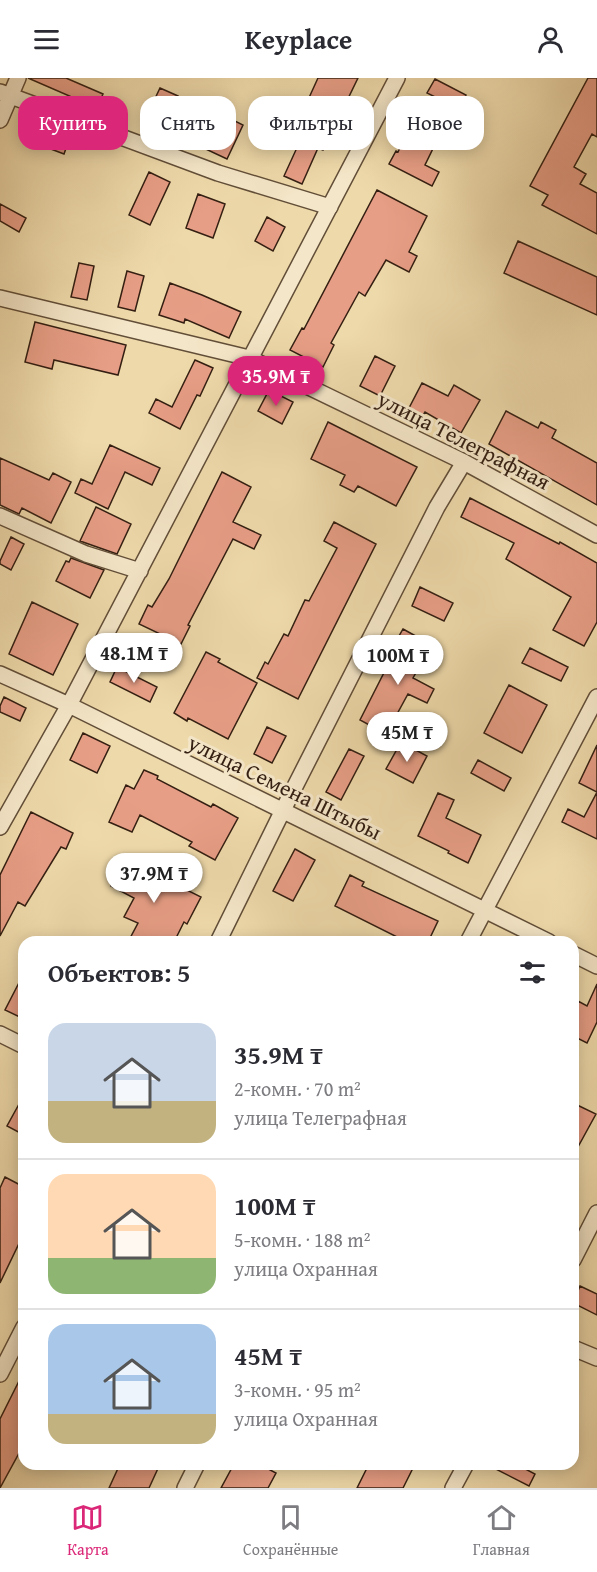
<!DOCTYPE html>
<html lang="ru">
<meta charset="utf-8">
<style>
:root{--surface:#fff;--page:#f7f7f7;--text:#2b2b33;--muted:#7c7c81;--line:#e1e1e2;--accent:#db2777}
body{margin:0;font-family:"Gentium Book Plus",serif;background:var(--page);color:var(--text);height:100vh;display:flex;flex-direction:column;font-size:22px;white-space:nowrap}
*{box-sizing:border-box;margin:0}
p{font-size:20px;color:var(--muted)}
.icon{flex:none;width:33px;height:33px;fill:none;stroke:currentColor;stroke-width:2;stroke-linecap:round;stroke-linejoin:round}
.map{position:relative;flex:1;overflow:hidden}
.details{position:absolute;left:18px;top:858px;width:561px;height:534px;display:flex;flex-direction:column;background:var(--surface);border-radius:18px;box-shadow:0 3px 15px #0003}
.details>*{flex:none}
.hud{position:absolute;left:18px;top:18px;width:561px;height:54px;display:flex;gap:12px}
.price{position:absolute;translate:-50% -51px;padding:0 14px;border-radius:21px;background:#fff;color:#222;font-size:20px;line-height:39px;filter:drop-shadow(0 2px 3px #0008)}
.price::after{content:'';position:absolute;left:50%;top:36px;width:18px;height:14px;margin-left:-9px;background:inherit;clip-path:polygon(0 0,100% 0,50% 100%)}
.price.on{background:var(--accent);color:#fff}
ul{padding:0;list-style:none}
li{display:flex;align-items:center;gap:18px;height:150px;padding:0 30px}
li+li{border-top:2px solid var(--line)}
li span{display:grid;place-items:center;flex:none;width:168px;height:120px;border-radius:18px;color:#555}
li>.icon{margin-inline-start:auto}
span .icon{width:72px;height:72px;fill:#fffc;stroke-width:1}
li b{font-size:26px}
h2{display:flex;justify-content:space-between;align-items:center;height:72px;padding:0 30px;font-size:26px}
.tag{padding:0 21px;border-radius:18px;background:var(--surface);box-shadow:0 3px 15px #0003;font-size:21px;line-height:54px}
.tag.on{background:var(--accent);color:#fff}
header{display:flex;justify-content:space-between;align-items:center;height:78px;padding:0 30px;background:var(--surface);font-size:27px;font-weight:800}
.dock{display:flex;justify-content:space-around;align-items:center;height:84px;border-top:2px solid var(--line);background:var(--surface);font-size:16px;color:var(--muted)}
.dock a{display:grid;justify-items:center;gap:3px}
.dock .on{color:var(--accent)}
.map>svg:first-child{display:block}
.building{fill:#e79e86;stroke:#341f12;stroke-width:1.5}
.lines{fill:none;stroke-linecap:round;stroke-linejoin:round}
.minor-casing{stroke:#624e38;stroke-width:18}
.minor{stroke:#f4e6c8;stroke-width:15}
.labels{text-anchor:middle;stroke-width:6;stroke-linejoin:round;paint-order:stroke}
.street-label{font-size:22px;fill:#341f12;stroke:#f4e6c8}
</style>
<header><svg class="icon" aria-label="menu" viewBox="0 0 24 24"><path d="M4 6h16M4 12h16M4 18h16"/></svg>Keyplace<svg class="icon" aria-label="person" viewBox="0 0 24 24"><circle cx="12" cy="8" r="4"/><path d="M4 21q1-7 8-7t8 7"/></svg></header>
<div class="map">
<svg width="597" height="1410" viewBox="0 0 597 1410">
<rect width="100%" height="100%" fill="#eed9aa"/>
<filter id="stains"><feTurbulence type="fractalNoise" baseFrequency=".00333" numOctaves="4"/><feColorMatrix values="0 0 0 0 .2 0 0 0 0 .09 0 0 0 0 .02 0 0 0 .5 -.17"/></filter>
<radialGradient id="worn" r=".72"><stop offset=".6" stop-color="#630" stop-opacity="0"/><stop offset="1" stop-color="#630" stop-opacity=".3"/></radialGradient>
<path class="building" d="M28,0H66L103,16L97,30Z
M318,0H358L323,72L318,70L302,106L284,98L306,50L297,46Z
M588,0H597V59L592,56L574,89L586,96L580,106L597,115V156L542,127L548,117L530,108Z
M435,1L466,17L459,31L427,15Z
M160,10L178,18L177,21L224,45L227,39L243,47L227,81L193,65L192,67L162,52L161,54L143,46Z
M415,39L442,52L425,87L439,94L432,108L389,86L396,73L398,74Z
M32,48L69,62L64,76L27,62Z
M149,94L170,104L150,147L129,137Z
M377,112L427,138L409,174L417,178L409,194L386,182L365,218L359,214L331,265L334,267L323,289L290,272L302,250L304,251Z
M198,116L225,126L213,160L186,150Z
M0,126L26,140L19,154L0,143Z
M267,139L285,149L273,173L255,163Z
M518,163L597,199V237L504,195Z
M79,185L94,188L87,222L71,219Z
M127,193L144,198L135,233L118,229Z
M170,205L202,217L241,234L229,260L185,241L184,245L159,237Z
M35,244L126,267L118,297L54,282L52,291L25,284Z
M375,278L395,288L380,318L360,308Z
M195,282L213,290L200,318L197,317L180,351L149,335L156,321L172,329Z
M422,305L448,318L454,307L480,322L461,355L425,334L422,339L408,332Z
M269,312L293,324L282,346L258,333Z
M506,333L538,350L541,344L556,352L552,360L597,385V427L489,366Z
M328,344L417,389L396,428L358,408L354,414L340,407L345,397L311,381Z
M110,367L160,390L152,407L125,394L108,431L75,415L81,401L92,406Z
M0,380L49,402L53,395L71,404L51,445L22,430L19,436L0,427Z
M222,394L251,409L233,444L261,457L254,471L233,461L188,547L190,548L181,566L139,546L148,527L152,529L169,501Z
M470,420L559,466L560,464L597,485V544L584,568L553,552L571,519L506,481L514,465L461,439Z
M96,429L131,446L117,476L80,463Z
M334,444L376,466L298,621L257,600L265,584L268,586L284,556L288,558L305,522L309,523L337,470L324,463Z
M11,459L24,466L11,492L0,486V483Z
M71,480L104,492L90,520L56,503L66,483L69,484Z
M420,509L453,525L444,543L412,528Z
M32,524L78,546L53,597L9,576Z
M403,551L432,567L413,600L434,611L427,625L408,616L396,638L407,644L397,662L360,642L398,567L395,565Z
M530,570L568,589L561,603L522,585Z
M206,574L220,581L218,584L257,605L228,661L188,640L187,643L174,635Z
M117,589L157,609L150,624L110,604Z
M509,607L547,627L522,675L484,655Z
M4,619L26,630L20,643L0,634V628Z
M267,649L286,658L272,685L254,676Z
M83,655L110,668L97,695L70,682Z
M401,664L427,678L413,705L386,691Z
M597,667V761L562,744L568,731L584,739L597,714L579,705Z
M349,671L364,678L341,722L326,714Z
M478,682L511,700L504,713L471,695Z
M144,692L158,698L157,701L211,729L213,726L238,740L215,782L189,768L192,764L140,737L132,754L109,744L126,707L134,711Z
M438,715L454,722L446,740L481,757L468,785L448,775L449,773L418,758Z
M31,734L73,755L66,771L61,769L25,828L18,824L0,858V797Z
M295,771L315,782L293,823L273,813Z
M125,781L201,819L187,846L184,844L174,864H128L138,845L124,839L134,820L111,808Z
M350,797L364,804L362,808L438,843L428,864H407L335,828Z
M24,895V941L5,932Z
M597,906V944L587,965L573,958L578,945L573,942V934L578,923L587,928Z
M24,1017V1057L7,1048Z
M573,1025L596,1036L573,1078Z
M5,1099L24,1109V1155L0,1205V1110Z
M580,1208L597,1216V1237L573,1225Z
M24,1293V1366L0,1410V1341Z
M120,1386H160L149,1410H109Z
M234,1386H259L276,1395L268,1410H221Z
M369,1386H415L403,1410H357Z
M486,1386H516L535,1396L529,1408Z"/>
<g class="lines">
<g class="minor-casing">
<path id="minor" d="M0,14L218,95L330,129
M0,42L18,0
M0,220L249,280L464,384L597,457
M0,438L86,476L140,493
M0,596L69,627L549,864
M0,749L69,627L397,0
M218,864L283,732L437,429L464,384
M468,864L597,619
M573,876L597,888
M0,956L24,968
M573,1182L597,1135
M573,1270L597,1280
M0,1296L24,1249
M185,1410L197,1386
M453,1410L466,1386"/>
</g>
<use href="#minor" class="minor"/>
</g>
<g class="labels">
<g class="street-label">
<text transform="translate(464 362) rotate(27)" y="8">улица Телеграфная</text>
<text transform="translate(285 709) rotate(26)" y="8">улица Семена Штыбы</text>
</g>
</g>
<rect width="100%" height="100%" filter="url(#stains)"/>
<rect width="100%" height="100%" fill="url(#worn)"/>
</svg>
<b class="price on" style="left:276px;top:329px">35.9M ₸</b>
<b class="price" style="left:134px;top:606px">48.1M ₸</b>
<b class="price" style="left:398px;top:608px">100M ₸</b>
<b class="price" style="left:407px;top:685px">45M ₸</b>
<b class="price" style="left:154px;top:826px">37.9M ₸</b>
<div class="hud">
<a class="tag on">Купить</a>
<a class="tag">Снять</a>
<a class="tag">Фильтры</a>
<a class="tag">Новое</a>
</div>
<section class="details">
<h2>Объектов: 5<svg class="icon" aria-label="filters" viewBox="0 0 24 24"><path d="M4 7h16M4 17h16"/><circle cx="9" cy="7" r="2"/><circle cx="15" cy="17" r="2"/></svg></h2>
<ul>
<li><span style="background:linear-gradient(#c9d6e8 65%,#c2b280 0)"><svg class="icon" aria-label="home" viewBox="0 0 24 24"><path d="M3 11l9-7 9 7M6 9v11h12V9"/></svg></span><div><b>35.9M ₸</b><p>2-комн. · 70 m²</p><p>улица Телеграфная</p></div></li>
<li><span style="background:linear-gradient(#ffd9b3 70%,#8fb573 0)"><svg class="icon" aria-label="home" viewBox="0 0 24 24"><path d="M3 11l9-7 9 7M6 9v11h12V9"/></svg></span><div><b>100M ₸</b><p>5-комн. · 188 m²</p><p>улица Охранная</p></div></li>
<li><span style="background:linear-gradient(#a9c7e8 75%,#c2b280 0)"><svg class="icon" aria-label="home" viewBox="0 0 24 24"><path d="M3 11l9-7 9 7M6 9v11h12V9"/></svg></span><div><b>45M ₸</b><p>3-комн. · 95 m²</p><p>улица Охранная</p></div></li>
</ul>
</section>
</div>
<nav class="dock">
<a class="on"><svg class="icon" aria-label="map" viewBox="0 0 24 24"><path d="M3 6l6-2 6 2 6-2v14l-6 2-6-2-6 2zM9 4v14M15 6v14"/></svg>Карта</a>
<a><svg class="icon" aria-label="saved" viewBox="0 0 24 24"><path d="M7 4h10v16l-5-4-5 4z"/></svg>Сохранённые</a>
<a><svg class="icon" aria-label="home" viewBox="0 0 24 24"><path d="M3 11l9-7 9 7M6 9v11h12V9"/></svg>Главная</a>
</nav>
